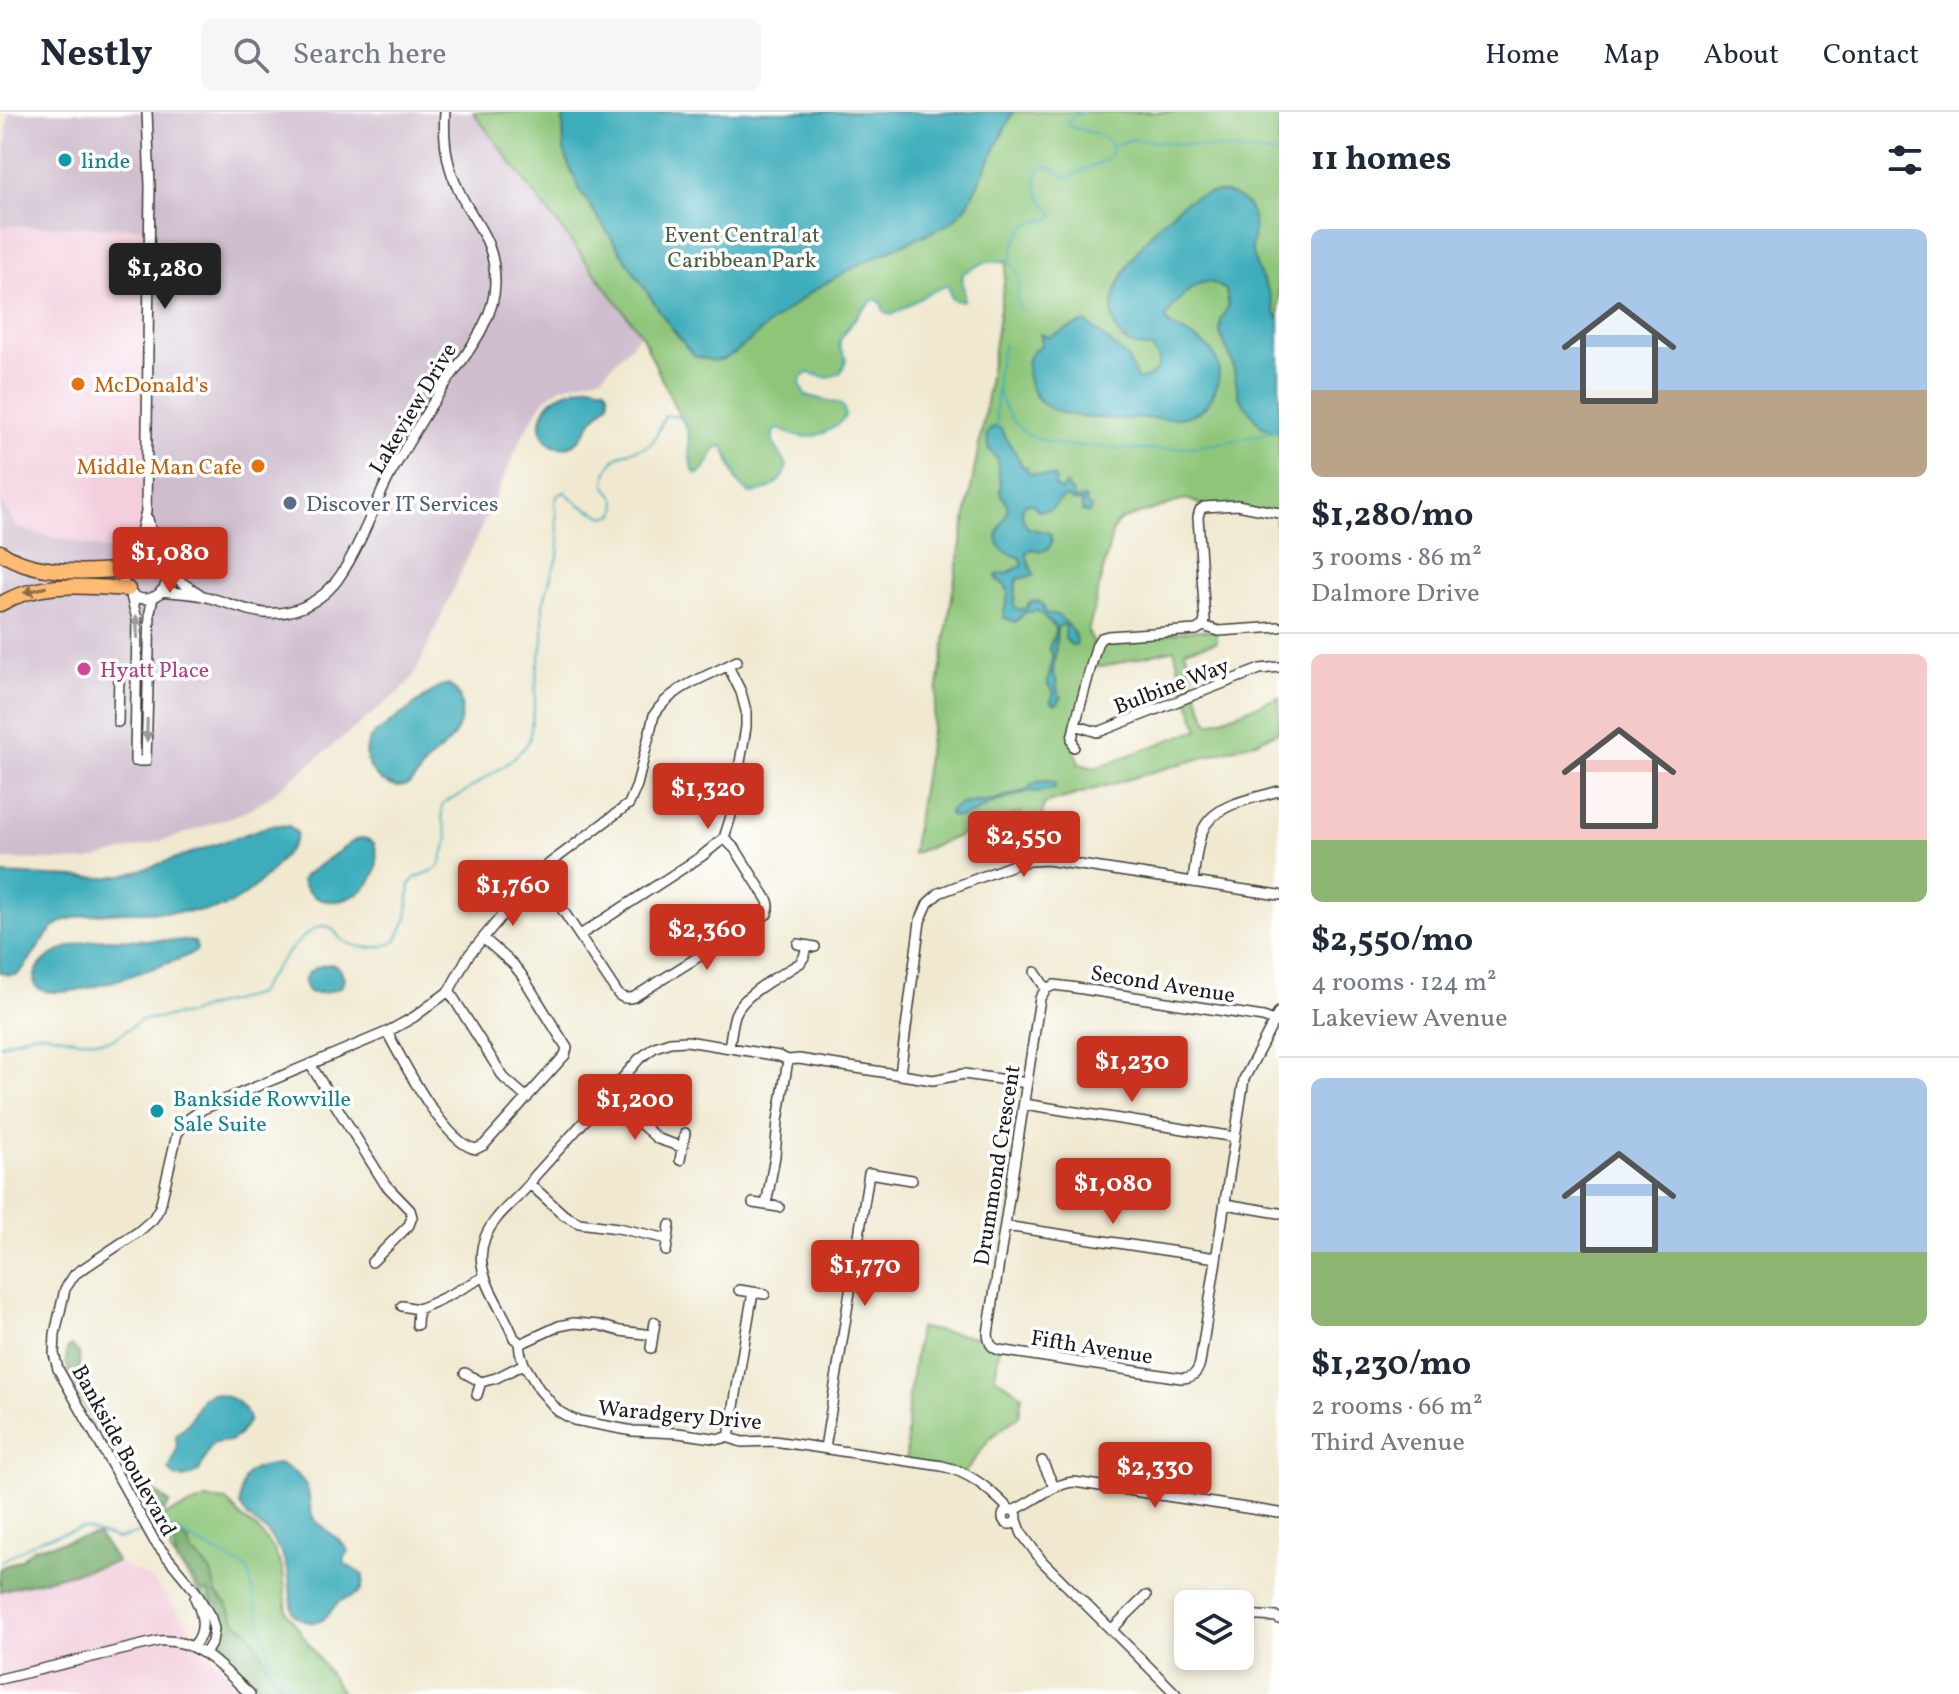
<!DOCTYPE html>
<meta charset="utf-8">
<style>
:root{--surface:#fff;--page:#f6f6f7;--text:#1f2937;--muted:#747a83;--line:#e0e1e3;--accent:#c8321e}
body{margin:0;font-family:Vollkorn,serif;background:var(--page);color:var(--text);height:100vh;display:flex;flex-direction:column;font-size:30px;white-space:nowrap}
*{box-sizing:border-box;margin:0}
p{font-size:26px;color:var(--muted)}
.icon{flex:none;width:44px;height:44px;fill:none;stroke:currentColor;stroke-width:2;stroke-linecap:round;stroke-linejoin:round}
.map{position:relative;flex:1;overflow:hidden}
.drawer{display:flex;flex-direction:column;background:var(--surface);width:680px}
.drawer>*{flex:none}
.controls{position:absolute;left:1174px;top:1478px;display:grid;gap:16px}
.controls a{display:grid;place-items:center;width:80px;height:80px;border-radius:12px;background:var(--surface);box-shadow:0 4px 12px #0003;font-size:40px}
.price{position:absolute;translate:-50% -68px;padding:0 18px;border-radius:8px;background:var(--accent);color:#fff;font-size:26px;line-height:52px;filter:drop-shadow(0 2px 4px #0008)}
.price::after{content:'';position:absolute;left:50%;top:48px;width:24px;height:18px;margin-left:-12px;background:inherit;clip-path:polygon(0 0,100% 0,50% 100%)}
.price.selected{background:#222;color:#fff}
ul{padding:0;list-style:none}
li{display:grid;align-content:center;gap:16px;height:424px;padding:0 32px}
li+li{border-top:2px solid var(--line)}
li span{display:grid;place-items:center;height:248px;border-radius:12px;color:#555}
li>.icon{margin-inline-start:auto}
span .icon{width:144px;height:144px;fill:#fffc;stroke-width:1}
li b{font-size:34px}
h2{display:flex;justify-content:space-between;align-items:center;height:96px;padding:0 32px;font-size:34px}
header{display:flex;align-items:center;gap:48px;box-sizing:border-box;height:112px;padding:0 40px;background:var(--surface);border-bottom:2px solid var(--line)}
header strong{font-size:38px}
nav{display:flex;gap:44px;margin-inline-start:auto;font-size:28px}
.search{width:560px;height:72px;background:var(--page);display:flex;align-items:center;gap:20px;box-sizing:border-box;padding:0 28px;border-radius:12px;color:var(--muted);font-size:30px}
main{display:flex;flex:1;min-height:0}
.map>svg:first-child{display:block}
.built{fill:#f3cfde}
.industrial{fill:#cfbdce}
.green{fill:#8ec679;stroke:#55714a;stroke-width:2;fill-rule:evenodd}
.forest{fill:#72ab69;stroke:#476442;stroke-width:2}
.water{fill:#3eadbb;stroke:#2d646c;stroke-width:2}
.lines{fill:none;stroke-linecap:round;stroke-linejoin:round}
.stream{stroke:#3eadbb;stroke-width:2}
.minor-casing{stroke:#3c3b37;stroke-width:12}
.highway-casing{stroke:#3c3b37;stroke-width:17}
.minor{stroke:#fff;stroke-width:9}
.highway{stroke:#ffbb71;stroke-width:14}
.oneway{fill:#8e6c46}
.oneway2{fill:#999}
.culture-dot{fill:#0f9aa8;stroke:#fff;stroke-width:3}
.food-dot{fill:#e8710a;stroke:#fff;stroke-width:3}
.service-dot{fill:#5c6f8a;stroke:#fff;stroke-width:3}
.hotel-dot{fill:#d1479c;stroke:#fff;stroke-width:3}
.labels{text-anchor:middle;stroke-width:7;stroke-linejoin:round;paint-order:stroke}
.culture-label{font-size:22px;fill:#0d838f;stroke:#fff;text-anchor:start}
.park-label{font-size:22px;fill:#4a6041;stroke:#fff}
.food-label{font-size:22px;fill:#c56008;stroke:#fff;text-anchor:start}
.street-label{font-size:22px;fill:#1c1c1c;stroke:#fff}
.service-label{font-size:22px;fill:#4e5e75;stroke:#fff;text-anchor:start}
.hotel-label{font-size:22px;fill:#b23c85;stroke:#fff;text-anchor:start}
</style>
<header>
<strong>Nestly</strong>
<div class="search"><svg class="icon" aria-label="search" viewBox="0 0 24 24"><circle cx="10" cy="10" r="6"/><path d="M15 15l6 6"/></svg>Search here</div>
<nav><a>Home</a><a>Map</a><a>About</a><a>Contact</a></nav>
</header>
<main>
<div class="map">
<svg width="1279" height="1582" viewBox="0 0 1279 1582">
<rect width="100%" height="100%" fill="#fff"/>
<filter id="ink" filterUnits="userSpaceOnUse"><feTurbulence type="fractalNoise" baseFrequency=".0125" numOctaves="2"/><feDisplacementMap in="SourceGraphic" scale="16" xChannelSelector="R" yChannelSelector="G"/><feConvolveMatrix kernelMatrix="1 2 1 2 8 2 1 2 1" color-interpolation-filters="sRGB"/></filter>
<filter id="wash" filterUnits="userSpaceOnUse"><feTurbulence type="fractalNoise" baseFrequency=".006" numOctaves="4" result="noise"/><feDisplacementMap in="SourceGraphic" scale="32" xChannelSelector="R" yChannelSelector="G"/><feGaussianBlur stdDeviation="1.8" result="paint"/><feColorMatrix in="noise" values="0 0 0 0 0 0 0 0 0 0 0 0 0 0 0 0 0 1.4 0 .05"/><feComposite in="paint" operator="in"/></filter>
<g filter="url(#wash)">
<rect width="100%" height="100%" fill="#f0e9d0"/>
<path class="built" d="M1,114L150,116L146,399L135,445L17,416L0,388Z
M117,1450L153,1468L192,1518L191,1527L250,1582H0V1479Z"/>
<path class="industrial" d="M8,0H473L641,222L602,264L561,275L544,288L525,319L414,564L402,578L265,688L242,701L172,726L86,749L0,747V388L18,416L135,445L146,399L149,116L1,114Z"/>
<path class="green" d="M473,0H1279V455L1276,410L1278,401L1207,395L1187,387L1123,407L1116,412L1113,418L1088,520L1096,534L1098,530L1196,518L1216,519L1217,530L1185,538L1197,582L1209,612L1279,585V619L1256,630L1044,692L1036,748L1027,749L1021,700L912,742L956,459L984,305L1007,149L985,150L963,161C960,170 967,181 963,189H958L951,186L948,173L930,180L892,203L885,201C881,195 883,189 874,187L859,201L840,228L839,233L846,248L841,260L829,266L808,261L801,266L800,273L805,283L840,292L844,296L845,305C827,325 804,331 779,317L773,320V330L787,354C783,372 766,381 749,381L737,369L724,335H717C709,344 709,357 697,362L694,360C684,341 695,320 680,306L641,222ZM1174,537L1187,586L1199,617L1095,656L1079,652L1074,635L1092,553L1102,555Z
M919,1216L989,1227L999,1238L995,1265L1022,1283L1019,1304L990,1326L965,1361L906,1349L908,1291Z
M206,1387L227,1389L242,1406L259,1419L273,1437L283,1457L287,1500L343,1582H273L217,1532V1514L214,1501L171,1441L162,1404Z"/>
<path class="forest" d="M72,1234L79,1241L80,1260L87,1275L96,1284L100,1300L109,1310L120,1340L130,1351L135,1365L170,1391L163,1401L135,1384L69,1263L66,1249L67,1237Z
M98,1422L117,1450L0,1479V1456L20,1448L34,1436Z
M178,1422L187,1428L193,1443L198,1445L211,1460L216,1481L227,1492L236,1510L247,1518L260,1536L270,1559L289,1582H268L227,1546L222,1537L218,1510L209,1479L203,1480L189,1461L176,1450L175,1434Z"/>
<path class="water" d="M567,0H1013L967,94L951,111L862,151L814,178L773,209L735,241L724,247L714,249L695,244L688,237L662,203L581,80L569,54L564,38L563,8Z
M1218,80C1241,82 1257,96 1254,120C1253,127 1251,132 1252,139C1254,156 1265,170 1271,185C1274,193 1273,201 1279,208V320L1272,319L1261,314L1239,285L1232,249L1220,221L1221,208L1228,194L1226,178C1221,175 1213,170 1207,170C1192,170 1173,194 1166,205L1167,210L1170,213C1198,229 1230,237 1215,279C1211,288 1206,297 1196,301C1182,308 1163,306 1148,306C1119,307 1057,311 1037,286C1029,276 1024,257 1029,245C1034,233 1046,238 1040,222L1049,225L1084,210L1087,211L1127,245L1137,267C1146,269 1159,260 1159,249C1159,246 1155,240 1153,237C1143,234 1134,236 1125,229C1083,193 1156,107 1189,88C1198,83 1208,81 1218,80Z
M590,273L605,276L608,280L609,290C604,297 597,302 592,309C585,319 583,327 572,333C542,347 526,301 560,283C569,278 580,276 590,273Z
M993,315L1000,316L1019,347L1022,354L1027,355V359L1032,362L1054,365L1056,369L1054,372L1058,377L1061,378L1066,373L1072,380L1074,387L1084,386L1086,388V391L1091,396L1089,401L1082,399V390L1072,389L1067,385L1060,388L1051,397L1038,399C1035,393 1032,390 1025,392C1019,400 1023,409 1028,416L1050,421L1052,431L1048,437L1042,439L1033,437L1027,440V446L1034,463L1018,467L1016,470L1014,493L1015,496L1021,498L1026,496L1030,490L1039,489L1044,494V498L1046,502L1058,503C1066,511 1079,523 1076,533H1071L1065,527V514L1062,513L1057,516C1057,532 1054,546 1053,562C1060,568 1054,579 1061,585L1058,591L1055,592L1051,589L1054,580L1048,573V567L1050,560V552L1053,546L1049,535L1054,524L1055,515L1038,499L1026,500L1015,510L1003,505C1005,489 1016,477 997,468L996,463L1008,461L1023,453C1021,439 1007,446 1000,435C990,420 1011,406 1007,392C1007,390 1001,383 1000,381L1001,371L999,365L997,347L988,336L987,321Z
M448,573C456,577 460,583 461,592C464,610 456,624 443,636C439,640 433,643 429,648C416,662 411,684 386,671C378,667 373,662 369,654C365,643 365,634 371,625L440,574Z
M1050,669L1055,671L1054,677L1036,680L1030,679L989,692L976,700L963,705H953L949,702L950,698L960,692L989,689L1024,679L1037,670Z
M272,713L289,714L297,721C296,733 285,741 278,751C267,765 242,788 226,794C210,800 193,799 176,800C144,800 96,798 66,808C45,815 34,848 17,863H8L0,860V762L105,766L133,761Z
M361,726L367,727L374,731C393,786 315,809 302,769L304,764L355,728Z
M106,827L191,829L195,830L197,837L195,840L180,847C151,856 58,895 35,874C29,842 82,829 106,827Z
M332,852L340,857L344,866L342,874C332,880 320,883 308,880L304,871C306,857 320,853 332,852Z
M212,1281C229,1284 245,1290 249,1308L239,1323L230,1329L214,1331L210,1335L199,1359C187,1366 178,1371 169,1358L177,1337L176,1323L188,1312L203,1285Z
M278,1352C293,1358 307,1367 309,1384C310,1393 309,1401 315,1408C326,1419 341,1426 349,1440L344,1444L345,1452L363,1463C364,1484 355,1482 340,1489C334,1493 332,1499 327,1504C317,1515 302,1510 293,1501L288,1459L282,1442L267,1420L249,1406L240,1394C241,1361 247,1356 278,1352Z"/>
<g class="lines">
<path class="stream" d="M1114,34L1132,27L1279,43
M1010,149L1019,163L1017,189L1021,200
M1004,233C1001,244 997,257 997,269C997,287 1011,310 1026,321C1043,332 1066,333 1085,334C1111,337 1138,338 1164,337C1203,336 1242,327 1279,318
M997,273L996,301L998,316
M0,933L32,922L43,921L78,928L106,929L114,927L141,908L188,902L210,894L254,883L258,881C267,866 309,806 329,815C335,817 337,824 342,828C358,838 381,838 396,829L407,806L410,772L415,766L434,758L440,753L448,726L442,707V694L445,690L460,683L508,651L524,636L529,629L535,589L537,558L543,530V492L552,460L558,445L559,430L555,390L558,383L565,380L580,393L605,405L615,402C620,390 613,383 605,373C605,355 613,345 630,339C637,337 643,337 649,333C658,326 659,314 665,304C700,300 683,340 694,360L697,362C710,356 709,341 721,333C735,345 730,366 749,381C766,381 783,372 787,354L773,330L772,320L779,317C804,331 827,325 845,305L844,296L840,292L805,284L800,272L801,265L808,261L829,266L841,260L846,248C844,242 839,236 840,230C842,218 863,195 872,188L875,187L881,190L885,201L892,203L930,180L949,173L951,186L958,189H963C967,181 960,171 963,161L985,150L1010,148L1015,129L1027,112L1053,106L1054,103C1043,89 1029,75 1041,55L1048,54L1067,66L1106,48L1112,40L1111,31L1100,23L1069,14L1068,11L1070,6L1083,0
M152,1417L165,1414L247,1456L272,1555L294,1582
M0,1450L41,1427L83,1416L117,1427L146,1419"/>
</g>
</g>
<g filter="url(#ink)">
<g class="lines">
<g class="minor-casing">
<path id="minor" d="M148,407L157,447
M123 465a22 22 0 1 1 44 0a22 22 0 1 1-44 0Z
M135,445L146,399L150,74L147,0
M167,457L181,470L200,482
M161,479C175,481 190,481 203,484C240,493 264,511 303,495C318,488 331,478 340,464C361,433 373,395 391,361C406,335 421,308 438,283C459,250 495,212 495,171C495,126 475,114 458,77C447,54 443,26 445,0
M130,480L137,507L135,649H146L150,500L153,485
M1203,514L1219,519L1279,515
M118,610L119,562
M1075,613L1097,620L1101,619L1260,557L1279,555
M1074,635L1072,627L1075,613L1097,532L1101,526L1108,524L1196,518L1203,514L1205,508L1198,405L1200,398L1204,395L1237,393L1279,401
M531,769L560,794L618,882C623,887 628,887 634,885L767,802L769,794L768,789L736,738L724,726
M1193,770C1195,754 1196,735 1202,720C1213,691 1253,687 1279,679
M580,823L702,744L724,726L731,704L746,615V599L741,580L728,554
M798,832L815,835
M1035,860L1046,877
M1046,877L1040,886L988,1222C989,1230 990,1235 999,1238L1181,1266C1192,1266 1197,1262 1200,1251L1244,967L1279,900
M1046,877L1054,873L1070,875L1263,905L1274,909
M449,879L504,966L527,986
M387,920C402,947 445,1033 476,1037L484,1033L565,943L567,936L521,862L513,852L483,826
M729,935C731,925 732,913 735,903C743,881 781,863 800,851L804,845L807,834
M310,952L385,1072L410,1098L412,1105L409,1113L372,1150
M900,962L920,809L928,791L939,781L1013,753L1030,749L1047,748L1279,783
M609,985L658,1027L682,1035
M1024,992L1235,1025
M680,1048L685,1021
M530,1072L564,1103L579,1111L618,1116L668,1127
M753,1091L779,1095
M1225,1092L1279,1101
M766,1093L775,1044L778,1009L788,948
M1005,1114L1216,1146
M666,1139L670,1113
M854,1156L899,1163
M739,1178L765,1182
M402,1194L418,1197L417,1213
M418,1197C441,1189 462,1176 484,1165
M520,1232L559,1214L574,1211L599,1213L620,1219L653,1223
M651,1236L655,1210
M465,1261L481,1270L477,1283
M481,1270L496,1266L524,1252
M729,1326C737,1277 744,1229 753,1181
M825,1336L869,1061L912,1068
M1042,1349L1054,1375
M1009,1397C989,1377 970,1360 942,1354L774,1329L742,1330L727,1325L720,1327L678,1321L633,1319L574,1308L558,1299L539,1277L524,1252L520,1240L519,1230L514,1226C498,1184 460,1150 497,1106C507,1093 528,1078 534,1065L598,994L609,985L614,976L639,947L655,935L670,930L687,929L779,944L788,948L799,947L933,968L964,962L1027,971
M1003 1405a7 7 0 1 1 14 0a7 7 0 1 1-14 0Z
M1014,1398C1034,1390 1051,1372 1074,1370L1279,1401
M1017,1408L1022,1422L1042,1449L1176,1582
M1242,1503L1277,1505L1279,1507
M1111,1518L1146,1484
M193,1534C207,1520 203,1503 195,1486
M205,1542L212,1530L214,1517L211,1506L196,1480L155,1430L58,1257L54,1242L55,1222L65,1177L75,1162L138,1120L153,1107L160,1095L177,1022L187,1008L203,997L387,920L414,905L449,879L468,844L531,769L550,751L629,692L637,673L654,603C672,574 707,565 737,549
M0,1567L159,1529C199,1526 222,1557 250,1582"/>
</g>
<g class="highway-casing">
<path id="highway" d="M0,440C32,463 87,461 125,457
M0,492C41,469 82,474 128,477"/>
</g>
<use href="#minor" class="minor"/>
<use href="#highway" class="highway"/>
</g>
<defs><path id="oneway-solid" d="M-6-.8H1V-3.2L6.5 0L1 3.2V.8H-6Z" transform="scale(2)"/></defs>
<use class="oneway" href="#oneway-solid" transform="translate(35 478) rotate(166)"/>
<g class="oneway2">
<use href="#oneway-solid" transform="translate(137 515) rotate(-92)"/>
<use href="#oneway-solid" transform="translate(147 618) rotate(91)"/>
</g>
</g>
<g class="culture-dot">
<circle cx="65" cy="48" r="8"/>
<circle cx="157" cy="999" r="8"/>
</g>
<g class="food-dot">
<circle cx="78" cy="272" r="8"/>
<circle cx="258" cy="354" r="8"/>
</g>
<circle class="service-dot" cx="290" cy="391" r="8"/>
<circle class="hotel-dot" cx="84" cy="557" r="8"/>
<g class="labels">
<g class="culture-label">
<text x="81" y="56">linde</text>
<text x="173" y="994">Bankside Rowville<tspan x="173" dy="25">Sale Suite</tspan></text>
</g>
<g class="park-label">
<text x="742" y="130">Event Central at<tspan x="742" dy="25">Caribbean Park</tspan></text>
</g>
<g class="food-label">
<text x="94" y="280">McDonald's</text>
<text x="242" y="362" text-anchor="end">Middle Man Cafe</text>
</g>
<g class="street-label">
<text transform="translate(412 296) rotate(-59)" y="8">Lakeview Drive</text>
<text transform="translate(1171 573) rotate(-21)" y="8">Bulbine Way</text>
<text transform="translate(1163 871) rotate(9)" y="8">Second Avenue</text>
<text transform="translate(996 1053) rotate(-81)" y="8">Drummond Crescent</text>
<text transform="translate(1092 1234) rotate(9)" y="8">Fifth Avenue</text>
<text transform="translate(680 1302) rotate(5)" y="8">Waradgery Drive</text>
<text transform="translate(125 1338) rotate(61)" y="8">Bankside Boulevard</text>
</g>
<g class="service-label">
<text x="306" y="399">Discover IT Services</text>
</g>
<g class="hotel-label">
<text x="100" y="565">Hyatt Place</text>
</g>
</g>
</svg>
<div class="controls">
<a><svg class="icon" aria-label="layers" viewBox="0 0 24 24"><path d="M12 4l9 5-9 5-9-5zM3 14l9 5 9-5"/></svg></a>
</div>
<b class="price selected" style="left:165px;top:199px">$1,280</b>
<b class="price" style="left:170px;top:483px">$1,080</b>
<b class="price" style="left:708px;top:719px">$1,320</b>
<b class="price" style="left:1024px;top:767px">$2,550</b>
<b class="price" style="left:513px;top:816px">$1,760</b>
<b class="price" style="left:707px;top:860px">$2,360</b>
<b class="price" style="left:1132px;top:992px">$1,230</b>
<b class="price" style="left:635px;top:1030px">$1,200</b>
<b class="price" style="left:1113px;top:1114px">$1,080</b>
<b class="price" style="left:865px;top:1196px">$1,770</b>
<b class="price" style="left:1155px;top:1398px">$2,330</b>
</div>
<section class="drawer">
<h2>11 homes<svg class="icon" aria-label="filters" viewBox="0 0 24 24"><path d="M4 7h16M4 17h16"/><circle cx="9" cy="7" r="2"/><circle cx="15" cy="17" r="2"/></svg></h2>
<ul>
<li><span style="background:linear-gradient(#a9c7e8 65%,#b9a48a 0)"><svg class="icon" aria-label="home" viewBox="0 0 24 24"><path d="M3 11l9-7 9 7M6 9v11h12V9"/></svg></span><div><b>$1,280/mo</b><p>3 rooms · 86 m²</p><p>Dalmore Drive</p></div></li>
<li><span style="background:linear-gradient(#f6c9c9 75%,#8fb573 0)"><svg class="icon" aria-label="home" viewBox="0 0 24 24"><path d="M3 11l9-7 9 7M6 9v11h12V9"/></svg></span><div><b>$2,550/mo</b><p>4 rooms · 124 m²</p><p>Lakeview Avenue</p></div></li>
<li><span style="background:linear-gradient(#a9c7e8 70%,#8fb573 0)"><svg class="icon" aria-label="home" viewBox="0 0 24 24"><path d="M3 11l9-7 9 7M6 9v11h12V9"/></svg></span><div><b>$1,230/mo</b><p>2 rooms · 66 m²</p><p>Third Avenue</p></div></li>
</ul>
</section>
</main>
